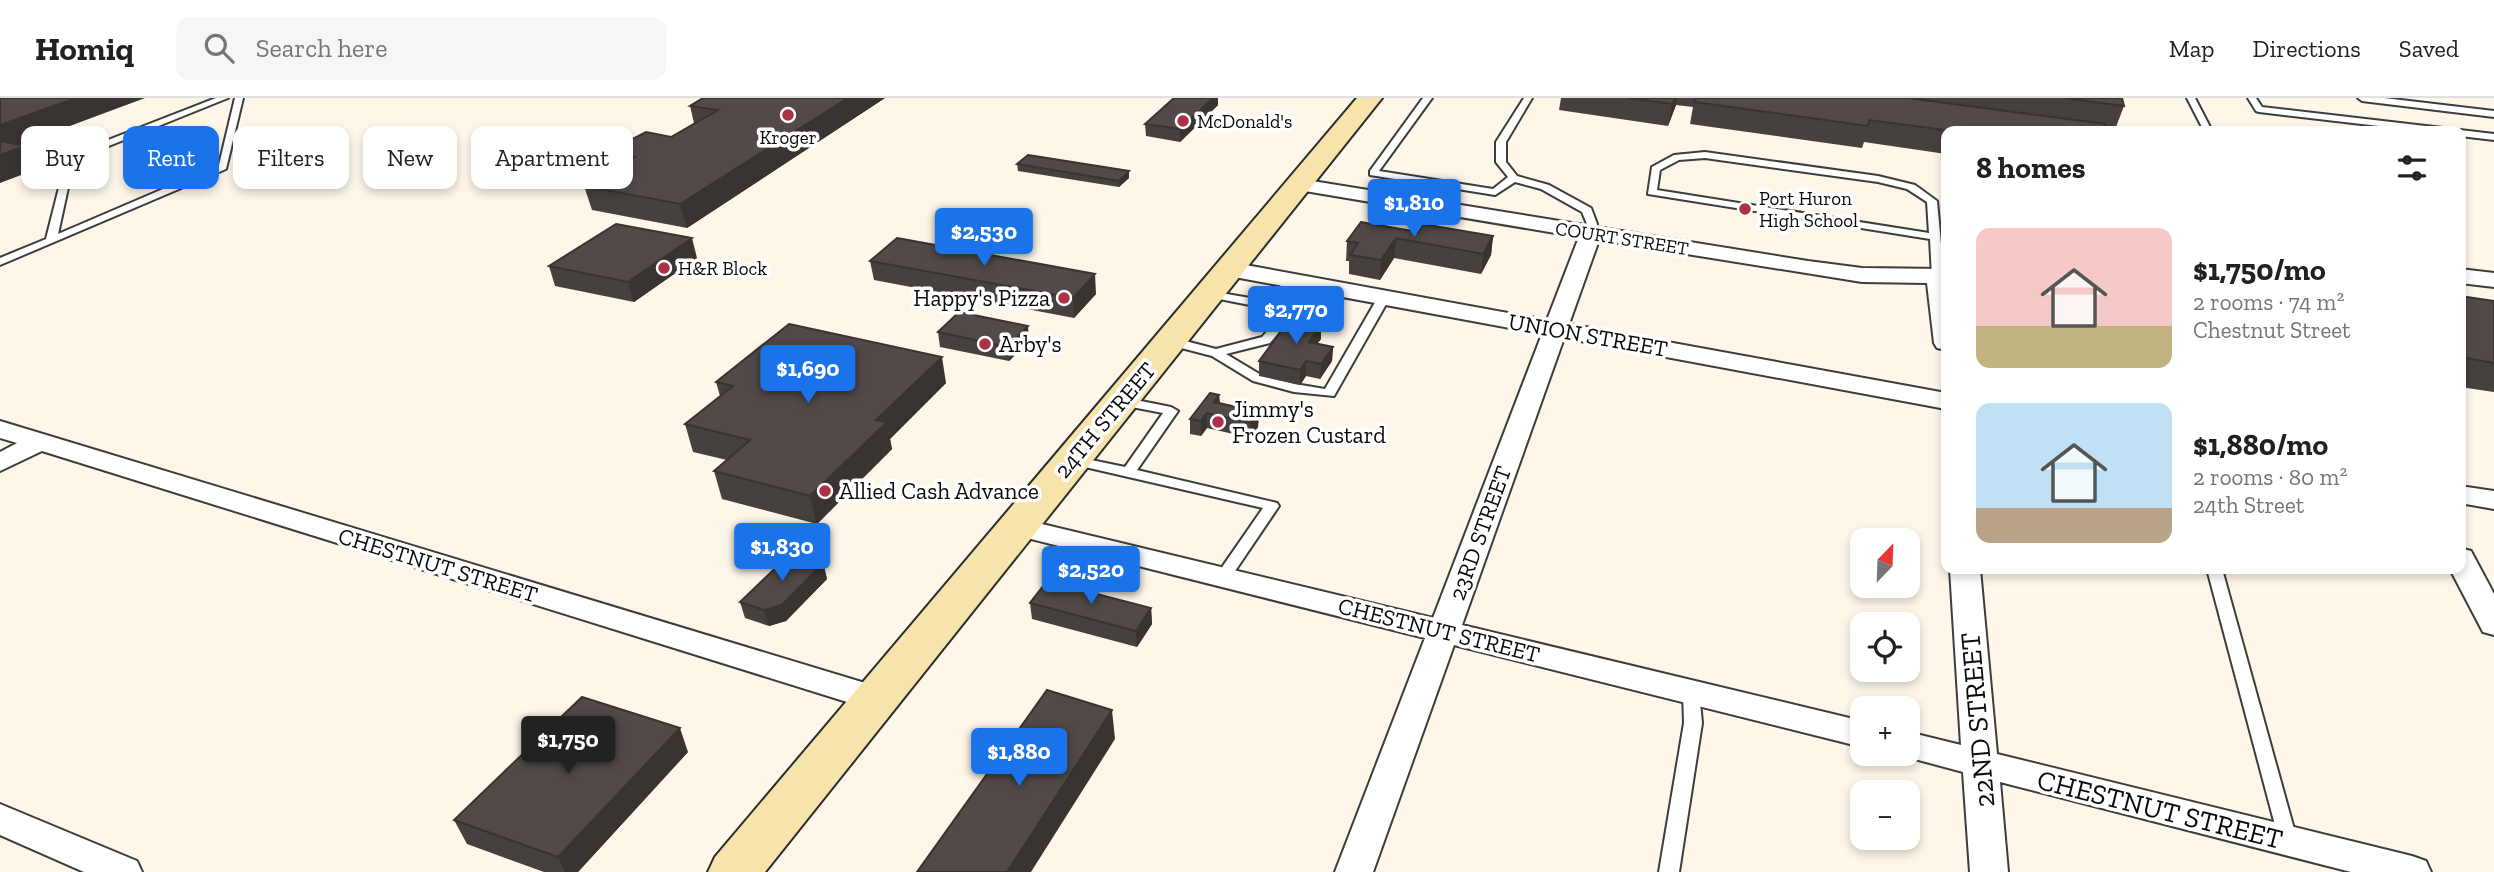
<!DOCTYPE html>
<meta charset="utf-8">
<style>
:root{--surface:#fff;--page:#f6f6f6;--text:#202124;--muted:#757577;--line:#e0e0e0;--accent:#1a73e8}
body{margin:0;font-family:"Zilla Slab",serif;background:var(--page);color:var(--text);height:100vh;display:flex;flex-direction:column;font-size:26px;white-space:nowrap}
*{box-sizing:border-box;margin:0}
p{font-size:23px;color:var(--muted)}
.icon{flex:none;width:38px;height:38px;fill:none;stroke:currentColor;stroke-width:2;stroke-linecap:round;stroke-linejoin:round}
.map{position:relative;flex:1;overflow:hidden}
.side{position:absolute;left:1941px;top:28px;width:525px;height:448px;display:flex;flex-direction:column;background:var(--surface);border-radius:14px;box-shadow:0 4px 10px #0003}
.side>*{flex:none}
.guide{position:absolute;left:21px;top:28px;width:665px;height:63px;display:flex;gap:14px}
.needle{width:46px;rotate:23deg}
.controls{position:absolute;left:1850px;top:430px;display:grid;gap:14px}
.controls a{display:grid;place-items:center;width:70px;height:70px;border-radius:14px;background:var(--surface);box-shadow:0 4px 10px #0003;font-size:35px}
.price{position:absolute;translate:-50% -60px;padding:0 16px;border-radius:7px;background:var(--accent);color:#fff;font-size:23px;line-height:46px;filter:drop-shadow(0 2px 4px #0008)}
.price::after{content:'';position:absolute;left:50%;top:42px;width:21px;height:16px;margin-left:-10px;background:inherit;clip-path:polygon(0 0,100% 0,50% 100%)}
.price.on{background:#222;color:#fff}
ul{padding:0;list-style:none}
li{display:flex;align-items:center;gap:21px;height:175px;padding:0 35px}
li span{display:grid;place-items:center;flex:none;width:196px;height:140px;border-radius:14px;color:#555}
li>.icon{margin-inline-start:auto}
span .icon{width:84px;height:84px;fill:#fffc;stroke-width:1}
li b{font-size:30px}
h2{display:flex;justify-content:space-between;align-items:center;height:84px;padding:0 35px;font-size:30px}
.chip{padding:0 24px;border-radius:14px;background:var(--surface);box-shadow:0 4px 10px #0003;font-size:24px;line-height:63px}
.chip.on{background:var(--accent);color:#fff}
header{display:flex;align-items:center;gap:42px;box-sizing:border-box;height:98px;padding:0 35px;background:var(--surface);border-bottom:2px solid var(--line)}
header strong{font-size:33px}
nav{display:flex;gap:38px;margin-inline-start:auto;font-size:24px}
.search{width:490px;height:63px;background:var(--page);display:flex;align-items:center;gap:18px;box-sizing:border-box;padding:0 24px;border-radius:14px;color:var(--muted);font-size:26px}
.map>svg:first-child{display:block}
.lines{fill:none;stroke-linecap:round;stroke-linejoin:round}
.lane-casing{stroke:#3d3d3d;stroke-width:4}
.street-casing{stroke:#3d3d3d;stroke-width:4}
.secondary-casing{stroke:#2c2c2c;stroke-width:4}
.lane{fill:#fff;fill-rule:evenodd}
.street{fill:#fff;fill-rule:evenodd}
.secondary{fill:#f7e4aa;fill-rule:evenodd}
.wall{fill:#46403e}
.shaded-wall{fill:#393432}
.building{fill:#514a48;stroke:#393432;stroke-width:2}
.poi-dot{fill:#ab3147;stroke:#fff;stroke-width:2.5}
.labels{text-anchor:middle;stroke-width:7;stroke-linejoin:round;paint-order:stroke}
.far-poi-label{font-size:19px;fill:#0a0a0a;stroke:#fff;text-anchor:start}
.far-street-label{font-size:19px;fill:#0a0a0a;stroke:#fff}
.poi-label{font-size:23px;fill:#0a0a0a;stroke:#fff;text-anchor:start}
.street-label{font-size:23px;fill:#0a0a0a;stroke:#fff}
.near-street-label{font-size:28px;fill:#0a0a0a;stroke:#fff}
</style>
<header>
<strong>Homiq</strong>
<div class="search"><svg class="icon" aria-label="search" viewBox="0 0 24 24"><circle cx="10" cy="10" r="6"/><path d="M15 15l6 6"/></svg>Search here</div>
<nav><a>Map</a><a>Directions</a><a>Saved</a></nav>
</header>
<div class="map">
<svg width="2494" height="774" viewBox="0 0 2494 774">
<rect width="100%" height="100%" fill="#fdf6e9"/>
<g class="lines">
<g class="lane-casing">
<path id="lane" d="M216,0H228L74,62L58,136L219,67L235,0H243L226,71L0,167V160L46,141L67,58Z
M1423,0H1432L1379,73L1493,91L1508,79L1496,64V44L1524,0H1532L1506,44V64L1517,78L1549,87L1591,110L1597,126L1595,137L1591,138L1586,135L1587,126L1582,114L1541,91L1515,84L1495,97L1370,77V73Z
M2187,0H2195L2212,33H2204Z
M2248,0H2256L2262,9L2443,30L2448,33H2422L2259,14L2256,13Z
M2358,0H2384L2494,13V19L2362,3Z
M2460,32L2494,36V42L2460,38V33H2457Z
M1705,54L1878,78L1915,87L1937,103L1944,178L1938,181L1932,178L1930,141L1648,96L1652,69L1674,57ZM1705,60L1878,84L1907,91L1927,104L1929,135L1657,92L1660,72L1679,62Z
M1290,180L1296,183L1294,185L1271,206L1288,219V223L1270,245L1226,256L1261,277L1295,286L1325,291L1377,201L1379,199H1387L1389,201L1334,298L1294,294L1253,283L1212,258L1166,246L1164,243L1170,239L1216,251L1262,239L1277,222L1260,209L1209,199L1203,196L1209,193L1262,202Z
M1121,299L1171,309L1178,313L1137,372L1277,405L1279,408L1229,482H1219L1216,478L1263,410L1072,366L1065,362L1072,358L1125,369L1163,315L1116,306L1115,303L1116,300Z
M2207,471H2222L2297,742L2295,747L2288,750L2281,747L2279,742Z
M1691,588L1697,590L1699,594L1702,625L1679,774H1659L1684,625L1683,594L1685,590Z"/>
</g>
<g class="street-casing">
<path id="street" d="M1300,81L1808,163L1862,170L1946,171V252L1937,250L1934,245L1927,185L1862,184L1599,142L1569,226L1946,295V311L1564,240L1462,527L1862,623V649L1454,547L1373,774H1335L1425,540L1007,435L1002,429L1007,423L1017,420L1433,520L1542,236L1229,178L1221,176L1218,171L1221,166L1229,164L1547,222L1579,139L1293,91L1290,87L1293,83Z
M2460,171L2494,175V189L2460,185Z
M0,323L888,592L893,601L888,610L876,613L42,353L0,373V354L17,345L0,340Z
M2460,388L2494,393V411L2460,405Z
M2460,450L2471,453L2494,496V537L2483,534L2450,471H2460Z
M1950,471H1980L1997,656L2412,758L2426,763L2431,774H2351L2000,684L2008,774H1970L1963,674L1896,656H1908V634L1961,647Z
M0,706L137,763L142,774H84L0,737Z"/>
</g>
<g class="secondary-casing">
<path id="secondary" d="M1357,0H1382L765,774H708L715,759Z"/>
</g>
<use href="#lane" class="lane"/>
<use href="#street" class="street"/>
<use href="#secondary" class="secondary"/>
</g>
<path class="wall" d="M885,0L687,130L592,112L584,88L612,72L607,54L671,39L694,25L690,8Z
M1174,0H1218V7L1180,44L1146,38L1145,26Z
M1561,0H2122L2124,8L2116,29L2105,28L2106,33H1946V56L1864,44L1862,50L1690,26L1693,9L1676,7L1668,28L1559,12Z
M1017,66L1129,73V80L1119,89L1018,73Z
M1418,134L1493,138L1491,157L1481,176L1394,160L1380,182L1349,176V163H1346L1347,143Z
M697,160L634,204L555,188L549,168Z
M870,163L1096,196L1074,220L874,182Z
M2460,198L2494,203V294L2460,289Z
M938,234L1029,243L1009,263L940,249Z
M1321,241L1317,246L1333,249L1332,263L1320,281L1306,278L1300,287L1259,278V263Z
M716,284L946,285L890,341L892,351L817,426L722,401L714,373L727,362L693,354L685,326L720,298Z
M1219,297L1220,305L1259,314L1258,329L1251,340L1207,330L1201,338L1190,336V321Z
M823,465L827,481L786,523L769,528L745,520L740,504Z
M1030,505L1151,510L1152,526L1137,549L1032,521Z
M688,654L578,774H544L467,746L454,722Z"/>
<path class="shaded-wall" d="M76,0H145L0,54V27Z
M848,0H885L687,130L680,106Z
M1213,0H1218V7L1180,44V31Z
M1675,0H1677L1676,7L1668,28L1672,6Z
M25,48L37,71L0,85V57Z
M1129,73V80L1119,89V83Z
M1493,138L1491,157L1481,176L1483,156Z
M692,140L697,160L634,204L628,184Z
M1396,140L1394,160L1380,182L1381,162Z
M1095,176L1096,196L1074,220L1073,200Z
M1321,226V241L1308,258L1309,244Z
M1028,228L1029,243L1009,263L1008,249Z
M1333,249L1332,263L1320,281L1321,266Z
M942,259L946,285L890,341L892,351L817,426L810,398L876,322Z
M1306,263V278L1300,287V272Z
M1219,297L1220,312L1214,304Z
M1259,314L1258,329L1251,340V325Z
M1207,315V330L1201,338V323Z
M823,465L827,481L786,523L769,528L764,512Z
M1151,510L1152,526L1137,549L1136,533Z
M1112,612L1115,641L1031,774H1007Z
M680,630L688,654L578,774H565L558,759Z"/>
<path class="building" d="M0,0H76L0,27Z
M703,0H848L680,106L584,88L635,59L607,54L646,34L671,39L718,12L690,8Z
M1174,0H1213L1180,31L1145,26Z
M1629,0H1675L1672,6Z
M1696,0H1908L2105,26L2106,33H1953L1869,22L1868,28L1694,4Z
M2065,0H2122L2124,8Z
M0,43L25,48L0,57Z
M1028,57L1129,73L1119,83L1017,66Z
M1361,124L1418,134L1423,126L1493,138L1483,156L1396,140L1381,162L1350,157L1358,145L1347,143Z
M616,126L692,140L628,184L549,168Z
M897,140L1095,176L1073,200L870,163Z
M2460,198L2494,203V265L2460,259Z
M959,214L1028,228L1008,249L938,234Z
M1291,220L1321,226L1309,244L1333,249L1321,266L1306,263L1300,272L1259,263Z
M789,226L942,259L876,322L887,324L810,398L714,373L750,342L685,326L733,288L716,284Z
M1210,295L1219,297L1214,304L1259,314L1251,325L1207,315L1201,323L1190,321Z
M790,456L823,465L782,507L764,512L740,504Z
M1047,483L1151,510L1136,533L1030,505Z
M1047,592L1112,612L1007,774H917Z
M582,599L680,630L558,759L454,722Z"/>
<g class="poi-dot">
<circle cx="788" cy="17" r="7"/>
<circle cx="1183" cy="23" r="7"/>
<circle cx="1745" cy="111" r="7"/>
<circle cx="664" cy="170" r="7"/>
<circle cx="1064" cy="200" r="7"/>
<circle cx="985" cy="246" r="7"/>
<circle cx="1218" cy="324" r="7"/>
<circle cx="825" cy="393" r="7"/>
</g>
<g class="labels">
<g class="far-poi-label">
<text x="1197" y="30">McDonald's</text>
<text x="788" y="46" text-anchor="middle">Kroger</text>
<text x="1759" y="107">Port Huron<tspan x="1759" dy="22">High School</tspan></text>
<text x="678" y="177">H&amp;R Block</text>
</g>
<g class="far-street-label">
<text transform="translate(1622 140) rotate(9)" y="7">COURT STREET</text>
</g>
<g class="poi-label">
<text x="1050" y="208" text-anchor="end">Happy's Pizza</text>
<text x="999" y="254">Arby's</text>
<text x="1232" y="319">Jimmy's<tspan x="1232" dy="26">Frozen Custard</tspan></text>
<text x="839" y="401">Allied Cash Advance</text>
</g>
<g class="street-label">
<text transform="translate(1588 237) rotate(10)" y="8">UNION STREET</text>
<text transform="translate(1105 322) rotate(-50)" y="8">24TH STREET</text>
<text transform="translate(1480 435) rotate(-70)" y="8">23RD STREET</text>
<text transform="translate(438 467) rotate(17)" y="8">CHESTNUT STREET</text>
<text transform="translate(1439 532) rotate(14)" y="8">CHESTNUT STREET</text>
</g>
<g class="near-street-label">
<text transform="translate(1977 622) rotate(-95)" y="10">22ND STREET</text>
<text transform="translate(2160 711) rotate(14)" y="10">CHESTNUT STREET</text>
</g>
</g>
</svg>
<div class="controls">
<a><svg class="needle" viewBox="-14 -14 28 28"><path d="M0-13l5 13h-10z" fill="#e53935"/><path d="M0 13l5-13h-10z" fill="#757577"/></svg></a>
<a><svg class="icon" aria-label="locate" viewBox="0 0 24 24"><circle cx="12" cy="12" r="6"/><path d="M12 2v4M12 18v4M2 12h4M18 12h4"/></svg></a>
<a>+</a>
<a>−</a>
</div>
<b class="price" style="left:1414px;top:141px">$1,810</b>
<b class="price" style="left:984px;top:170px">$2,530</b>
<b class="price" style="left:1296px;top:248px">$2,770</b>
<b class="price" style="left:808px;top:307px">$1,690</b>
<b class="price" style="left:782px;top:485px">$1,830</b>
<b class="price" style="left:1091px;top:508px">$2,520</b>
<b class="price on" style="left:568px;top:678px">$1,750</b>
<b class="price" style="left:1019px;top:690px">$1,880</b>
<div class="guide">
<a class="chip">Buy</a>
<a class="chip on">Rent</a>
<a class="chip">Filters</a>
<a class="chip">New</a>
<a class="chip">Apartment</a>
</div>
<section class="side">
<h2>8 homes<svg class="icon" aria-label="filters" viewBox="0 0 24 24"><path d="M4 7h16M4 17h16"/><circle cx="9" cy="7" r="2"/><circle cx="15" cy="17" r="2"/></svg></h2>
<ul>
<li><span style="background:linear-gradient(#f6c9c9 70%,#c2b280 0)"><svg class="icon" aria-label="home" viewBox="0 0 24 24"><path d="M3 11l9-7 9 7M6 9v11h12V9"/></svg></span><div><b>$1,750/mo</b><p>2 rooms · 74 m²</p><p>Chestnut Street</p></div></li>
<li><span style="background:linear-gradient(#bfe0f5 75%,#b9a48a 0)"><svg class="icon" aria-label="home" viewBox="0 0 24 24"><path d="M3 11l9-7 9 7M6 9v11h12V9"/></svg></span><div><b>$1,880/mo</b><p>2 rooms · 80 m²</p><p>24th Street</p></div></li>
</ul>
</section>
</div>
